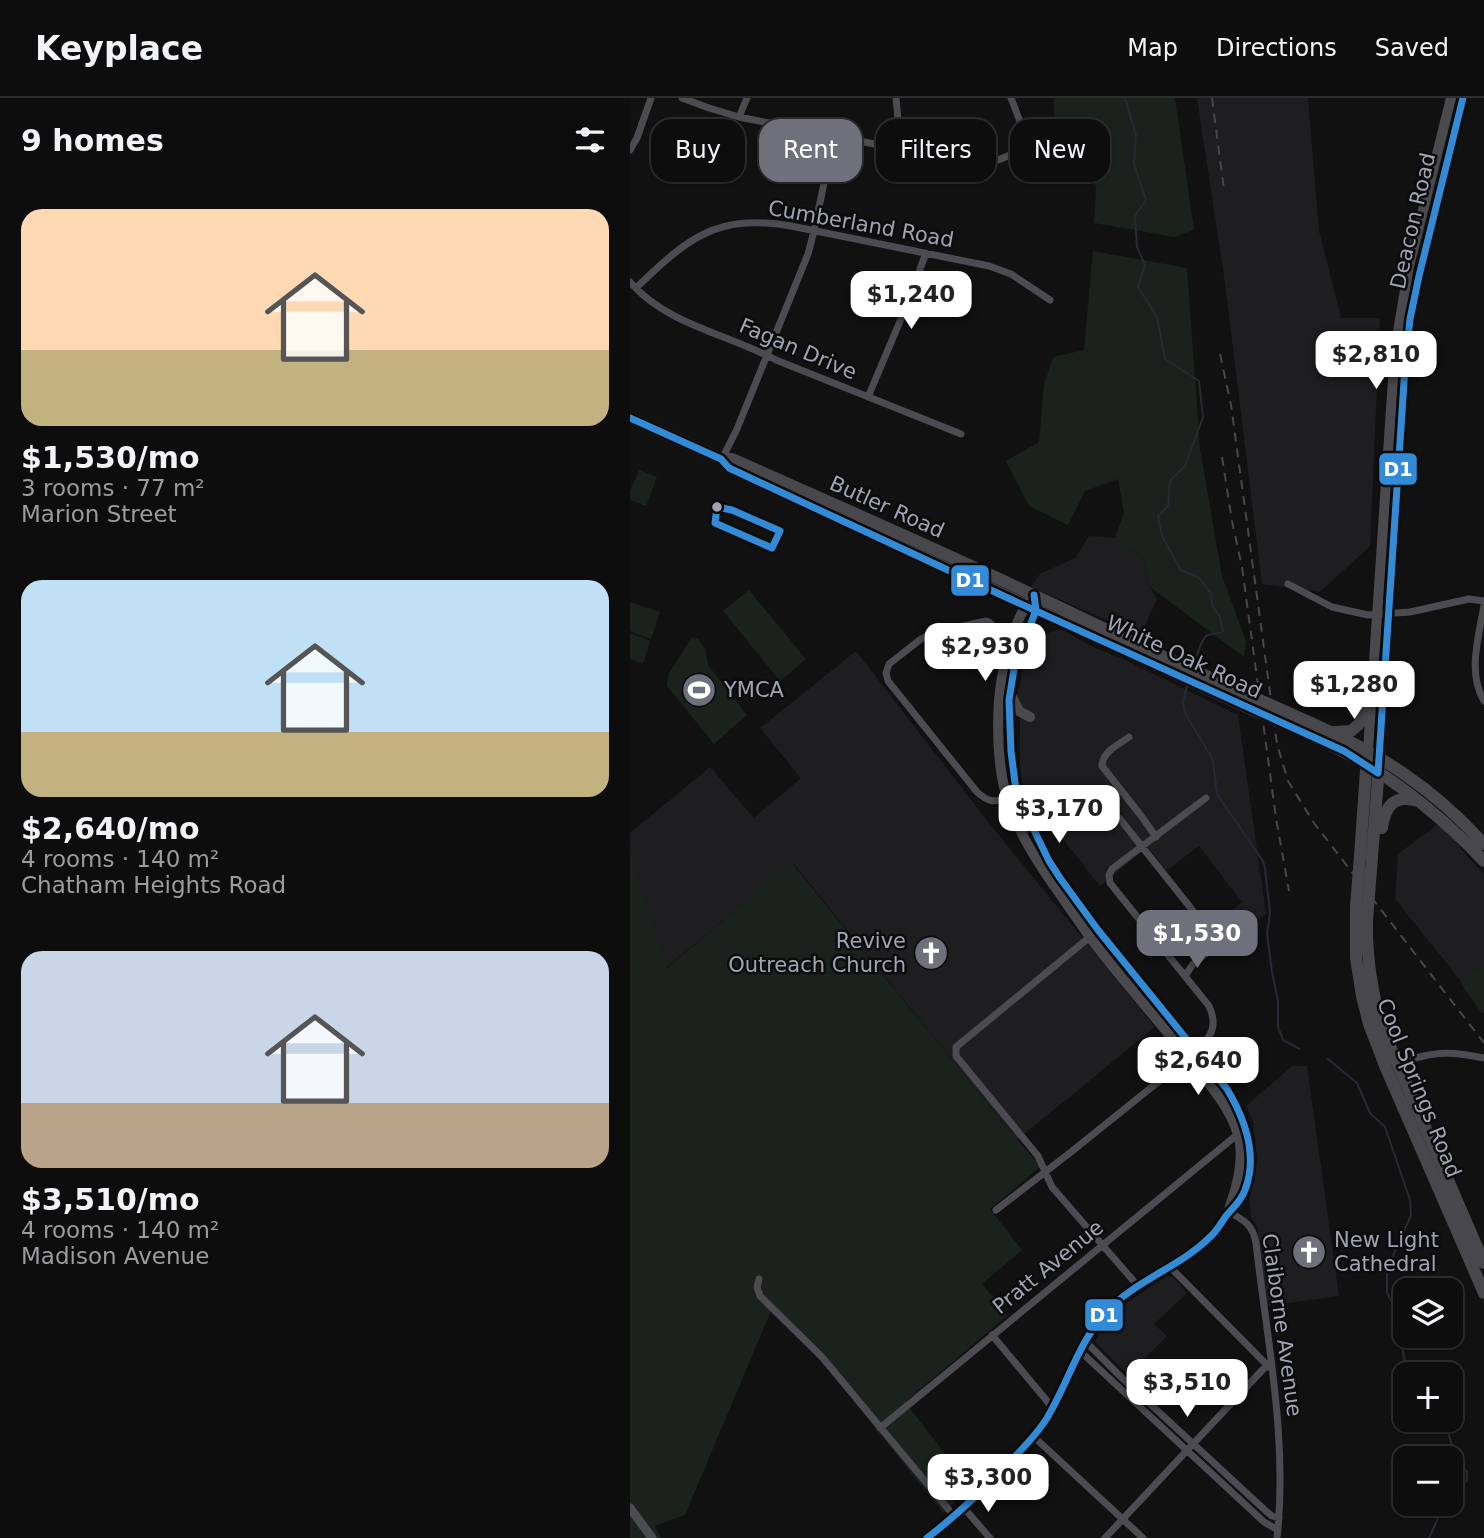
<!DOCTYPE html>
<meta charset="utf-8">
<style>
:root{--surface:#0d0d0e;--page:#1b1b1c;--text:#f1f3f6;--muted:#9a9c9e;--line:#2d2d2e;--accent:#6f707b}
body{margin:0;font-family:"DejaVu Sans",sans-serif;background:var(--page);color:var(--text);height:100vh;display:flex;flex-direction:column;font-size:26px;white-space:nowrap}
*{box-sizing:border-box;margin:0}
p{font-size:23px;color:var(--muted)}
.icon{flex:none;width:38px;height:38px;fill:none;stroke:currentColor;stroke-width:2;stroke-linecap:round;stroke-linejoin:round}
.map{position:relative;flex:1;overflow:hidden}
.side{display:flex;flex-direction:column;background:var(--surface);width:630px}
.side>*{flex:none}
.top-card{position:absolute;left:21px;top:21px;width:665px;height:63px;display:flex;gap:14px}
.fabs{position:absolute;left:763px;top:1180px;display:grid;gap:14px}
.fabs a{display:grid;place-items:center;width:70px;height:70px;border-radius:14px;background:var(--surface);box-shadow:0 2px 5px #0004,0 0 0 2px var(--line);font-size:35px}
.price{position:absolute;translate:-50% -60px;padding:0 16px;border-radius:14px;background:#fff;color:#222;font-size:23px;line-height:46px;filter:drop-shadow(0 2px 4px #0008)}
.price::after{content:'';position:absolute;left:50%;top:42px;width:21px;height:16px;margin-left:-10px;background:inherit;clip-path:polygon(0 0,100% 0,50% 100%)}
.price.active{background:var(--accent);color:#fff}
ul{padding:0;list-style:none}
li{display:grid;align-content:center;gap:14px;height:371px;padding:0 21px}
li span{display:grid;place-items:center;height:217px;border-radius:21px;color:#555}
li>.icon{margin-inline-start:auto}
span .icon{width:126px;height:126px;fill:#fffc;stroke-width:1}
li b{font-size:30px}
h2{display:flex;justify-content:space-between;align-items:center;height:84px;padding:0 21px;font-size:30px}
.chip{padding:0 24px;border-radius:21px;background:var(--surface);box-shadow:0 2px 5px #0004,0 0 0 2px var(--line);font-size:24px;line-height:63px}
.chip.active{background:var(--accent);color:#fff}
header{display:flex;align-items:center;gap:42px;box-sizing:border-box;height:98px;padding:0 35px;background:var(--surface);border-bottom:2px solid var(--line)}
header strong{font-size:33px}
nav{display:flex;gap:38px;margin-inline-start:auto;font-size:24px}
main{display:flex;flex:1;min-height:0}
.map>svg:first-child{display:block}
.built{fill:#1e1e20}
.green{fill:#1b221d}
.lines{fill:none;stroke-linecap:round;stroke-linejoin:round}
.stream{stroke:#252a33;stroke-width:2}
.minor{stroke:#4b4b51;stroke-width:7}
.tertiary{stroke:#4b4b51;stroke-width:9}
.secondary{stroke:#49494e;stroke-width:10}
.primary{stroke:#48474c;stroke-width:12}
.rail{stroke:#47464b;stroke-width:2;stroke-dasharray:9 7;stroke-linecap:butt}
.primary-bridge{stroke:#48474c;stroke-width:12}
.bus-1-casing{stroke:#0c0c0d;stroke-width:12}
.bus-1{stroke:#338bd7;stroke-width:7}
.bus-dot{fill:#a1a3b4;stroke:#0c0c0d;stroke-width:2.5}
.labels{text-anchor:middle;stroke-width:5;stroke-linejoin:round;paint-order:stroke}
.street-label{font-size:21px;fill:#a1a3b4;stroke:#0c0c0d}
.poi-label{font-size:21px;fill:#a1a3b4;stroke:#0c0c0d;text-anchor:start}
.line-badge{stroke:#0c0c0d;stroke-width:2.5}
.badge-label{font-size:19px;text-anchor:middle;font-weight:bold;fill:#fff}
</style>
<header>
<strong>Keyplace</strong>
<nav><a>Map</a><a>Directions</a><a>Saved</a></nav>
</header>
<main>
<section class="side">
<h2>9 homes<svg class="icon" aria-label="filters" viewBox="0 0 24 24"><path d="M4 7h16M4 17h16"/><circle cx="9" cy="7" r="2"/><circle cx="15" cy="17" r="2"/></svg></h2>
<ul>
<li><span style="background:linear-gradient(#ffd9b3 65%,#c2b280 0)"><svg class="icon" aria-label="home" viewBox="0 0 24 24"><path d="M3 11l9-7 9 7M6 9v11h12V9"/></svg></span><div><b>$1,530/mo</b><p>3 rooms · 77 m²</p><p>Marion Street</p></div></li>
<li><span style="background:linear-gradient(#bfe0f5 70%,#c2b280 0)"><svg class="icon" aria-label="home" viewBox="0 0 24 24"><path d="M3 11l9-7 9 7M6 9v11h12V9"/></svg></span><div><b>$2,640/mo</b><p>4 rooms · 140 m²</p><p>Chatham Heights Road</p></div></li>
<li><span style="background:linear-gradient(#c9d6e8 70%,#b9a48a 0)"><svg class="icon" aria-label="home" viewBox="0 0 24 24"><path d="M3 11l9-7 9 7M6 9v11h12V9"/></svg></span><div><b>$3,510/mo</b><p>4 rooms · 140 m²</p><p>Madison Avenue</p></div></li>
</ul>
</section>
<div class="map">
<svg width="854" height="1440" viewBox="0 0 854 1440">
<rect width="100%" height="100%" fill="#111112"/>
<path class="built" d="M567,0H678L689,133L711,220H750L740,448L690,494L632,486L595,185Z
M459,438L485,440L513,460L520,489L527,501L511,537L401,489L410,476L445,460Z
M431,531L463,549L497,563L608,617L636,816L595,847L580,830L612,804L569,748L536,773L518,749L470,788L414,717L400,711L393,693L390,667V607L386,601L398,551L402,540Z
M226,553L359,725L525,929L387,1042L163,765L36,870L0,752V735L80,669L124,720L171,680L130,630Z
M809,725L854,777V866L831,883L765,801L768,756Z
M662,968H677L709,1198L637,1208L627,1128L621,1119L619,1101L625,1080L627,1060L623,1024L616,1008Z
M537,1178L543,1179L557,1195L524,1226L537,1238L498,1277L465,1244L474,1225L489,1210Z"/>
<path class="green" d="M424,0H545L564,132L545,139L464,125L466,89L458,68L424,17Z
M825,2L814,58L783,183L791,137Z
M463,153L557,170L570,351L592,478L616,543L614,559L520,489L513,460L485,440L494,415L488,381L455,393L438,427L399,408L376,363L409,344L414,287L423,259L454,252Z
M9,372L27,379L16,408L0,402V393Z
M119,492L176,561L150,583L93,513Z
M0,504L30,514L21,541L0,533Z
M0,535L20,543L13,566L0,561Z
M61,540L68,541L75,550L78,567L117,617L84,646L37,588L38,577Z
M0,752L37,870L162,765L387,1042L411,1068L360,1111L392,1152L352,1186L378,1217L275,1304L341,1389L313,1415L191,1262L141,1213L55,1417L25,1428L31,1440H0Z
M854,866V915L851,914L832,887L831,883Z"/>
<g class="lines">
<path class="stream" d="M495,0L506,37L504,66L516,102L505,118L507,149L515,167L508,189L527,219L535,261L569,283L573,319L555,368L540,383L538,408L528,418L532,438L551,472L568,479L581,495L582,507L590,519L593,533C586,538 581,534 576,538C571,543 566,560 564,567
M557,589L553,603L555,615L583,662L587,696L633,763L635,771L640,814L637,835L642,874L648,903V929L653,942L670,951
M698,961L727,985L740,1015L755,1029L780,1102L781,1117L757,1171V1195L769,1217L771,1242L777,1276
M805,1321L816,1328L825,1357L837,1374V1382L821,1398
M799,1440L815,1405"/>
<path class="minor" d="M52,0L79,10L109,19L340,65L368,62L400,49
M381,0L403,57L417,73
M109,19L117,0
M265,51L268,21L266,0
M0,52L7,40L21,0
M0,184C37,227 98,236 146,262L331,336
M6,190C57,141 86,115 161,128L359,168L381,176L420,202
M238,299L276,209L296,155
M92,361L107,331L178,156L184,133L204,38
M658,486L702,509L738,517L780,514L839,501L854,503
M854,507C849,538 837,574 854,603
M499,639C488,647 472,654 472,668L512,719L526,739
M377,699C364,706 357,703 347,694L258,583L256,575L259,566L291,541L306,534L356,523C367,526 365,539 365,549L379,553
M399,731C427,720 462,699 490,721L583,838L584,843L582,851L563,866L555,878
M461,838L326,949V958L408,1058L422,1089L508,1188
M766,966C802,954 817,952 854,960
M366,1112L441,1054L558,960C575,945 591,933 579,908L480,785L479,777L482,771L576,700
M599,1114C614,1122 623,1127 626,1145C637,1243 658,1341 647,1440
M539,1168L639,1269
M129,1181L127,1189L130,1198L192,1259L324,1418
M362,1237L422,1309
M456,1244L491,1279L637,1414L642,1418L649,1420
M451,1254L634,1424L648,1432
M250,1330L608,1036
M403,1338L513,1440
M334,1410L360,1440
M475,1440L637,1267"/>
<path class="tertiary" d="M0,1410L22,1440"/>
<path class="secondary" d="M400,503C383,521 371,577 369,602C367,633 368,668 376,697C388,735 409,767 432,799C441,812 450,825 459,838C487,876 520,912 549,949C570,976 598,1003 608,1036C613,1052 610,1073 606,1089C604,1098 600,1105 599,1114
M382,599L389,613L400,619
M738,652L765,251L779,168L821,0
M750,659L775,269L780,221L789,178L833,0
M297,1440C326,1419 352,1394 376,1368C391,1353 406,1337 417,1319C436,1287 452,1239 477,1213C505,1183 546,1168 577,1142C587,1134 592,1122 600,1113C605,1108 604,1112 608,1106C630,1070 619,1023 597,991L468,832L430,780L419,763L392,707L385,685L381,653L379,602L384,571L399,528L406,512V505"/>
<path class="primary" d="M0,320L91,361L99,370L623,612
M91,361H102C240,422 378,483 514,550
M646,622C668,632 692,642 714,654C767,682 813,720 854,763
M681,625C749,655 803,690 854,746
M705,634L721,633L728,627L731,623L734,607L742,596
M752,730C755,708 764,696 788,703
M730,758L737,659
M741,772L749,668
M726,808V860L732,898L739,926L756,970L854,1195
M737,822C736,859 742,894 752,930L854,1165"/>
<path class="rail" d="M582,0L594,92
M590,256L601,307L647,646L658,683L684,725L854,945
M592,359L602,423L612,469L646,720L659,793"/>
<path class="primary-bridge" d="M514,550L681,625
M623,612L646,622
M726,808L730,758
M737,822L741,772"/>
<g class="bus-1-casing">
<path id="bus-1" d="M0,320L91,361L99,370L380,501L714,653L748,675L775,269L780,221L789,178L833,0
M87,409L102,412L150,433L142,450L85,425Z
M297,1440C326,1418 351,1394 376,1368C390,1353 406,1338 417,1320C438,1285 449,1243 477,1213C506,1182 550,1169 580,1139C587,1133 591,1125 596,1118C604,1108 610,1105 615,1092C628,1058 615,1021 597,991L468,832L430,780L419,763L392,707L385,685L381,653L379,602L384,571L406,512L404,497"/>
</g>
<use href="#bus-1" class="bus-1"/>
</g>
<defs>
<g id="stadium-disc" transform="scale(1.75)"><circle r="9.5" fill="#6f707b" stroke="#0c0c0d"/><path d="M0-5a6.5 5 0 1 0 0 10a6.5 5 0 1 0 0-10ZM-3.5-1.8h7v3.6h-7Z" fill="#fff"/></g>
<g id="church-disc" transform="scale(1.75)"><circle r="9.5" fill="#6f707b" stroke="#0c0c0d"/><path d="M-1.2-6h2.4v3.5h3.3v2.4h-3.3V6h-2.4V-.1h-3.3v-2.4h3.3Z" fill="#fff"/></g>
</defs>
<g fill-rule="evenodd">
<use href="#stadium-disc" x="69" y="592"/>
<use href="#church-disc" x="301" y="855"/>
<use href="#church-disc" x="679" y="1154"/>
</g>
<circle class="bus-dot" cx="87" cy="409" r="6"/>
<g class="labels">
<g class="street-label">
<text transform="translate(783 123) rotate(-77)" y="7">Deacon Road</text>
<text transform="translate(231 126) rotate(10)" y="7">Cumberland Road</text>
<text transform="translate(168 251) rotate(23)" y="7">Fagan Drive</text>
<text transform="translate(257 409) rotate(24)" y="7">Butler Road</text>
<text transform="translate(554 559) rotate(25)" y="7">White Oak Road</text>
<text transform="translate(789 990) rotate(68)" y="7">Cool Springs Road</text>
<text transform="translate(418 1169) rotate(-39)" y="7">Pratt Avenue</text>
<text transform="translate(652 1227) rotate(82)" y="7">Claiborne Avenue</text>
</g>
<g class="poi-label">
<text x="94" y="599">YMCA</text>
<text x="276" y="850" text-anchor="end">Revive<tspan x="276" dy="24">Outreach Church</tspan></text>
<text x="704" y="1149">New Light<tspan x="704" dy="24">Cathedral</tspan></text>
</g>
</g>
<g class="line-badge">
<rect x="748" y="354" width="40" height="34" rx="7" fill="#338bd7"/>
<rect x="320" y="466" width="40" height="33" rx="7" fill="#338bd7"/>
<rect x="454" y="1200" width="40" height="34" rx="7" fill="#338bd7"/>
</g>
<g class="badge-label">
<text x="768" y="378">D1</text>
<text x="340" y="489">D1</text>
<text x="474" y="1224">D1</text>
</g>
</svg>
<div class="fabs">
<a><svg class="icon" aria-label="layers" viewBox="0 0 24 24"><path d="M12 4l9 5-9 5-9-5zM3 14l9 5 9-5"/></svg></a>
<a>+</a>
<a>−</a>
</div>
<b class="price" style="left:281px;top:233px">$1,240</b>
<b class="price" style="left:746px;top:293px">$2,810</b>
<b class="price" style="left:355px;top:585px">$2,930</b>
<b class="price" style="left:724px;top:623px">$1,280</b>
<b class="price" style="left:429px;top:747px">$3,170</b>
<b class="price active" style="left:567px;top:872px">$1,530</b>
<b class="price" style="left:568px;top:999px">$2,640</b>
<b class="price" style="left:557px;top:1321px">$3,510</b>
<b class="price" style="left:358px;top:1416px">$3,300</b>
<div class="top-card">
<a class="chip">Buy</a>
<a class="chip active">Rent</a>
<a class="chip">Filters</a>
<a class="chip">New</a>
</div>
</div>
</main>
